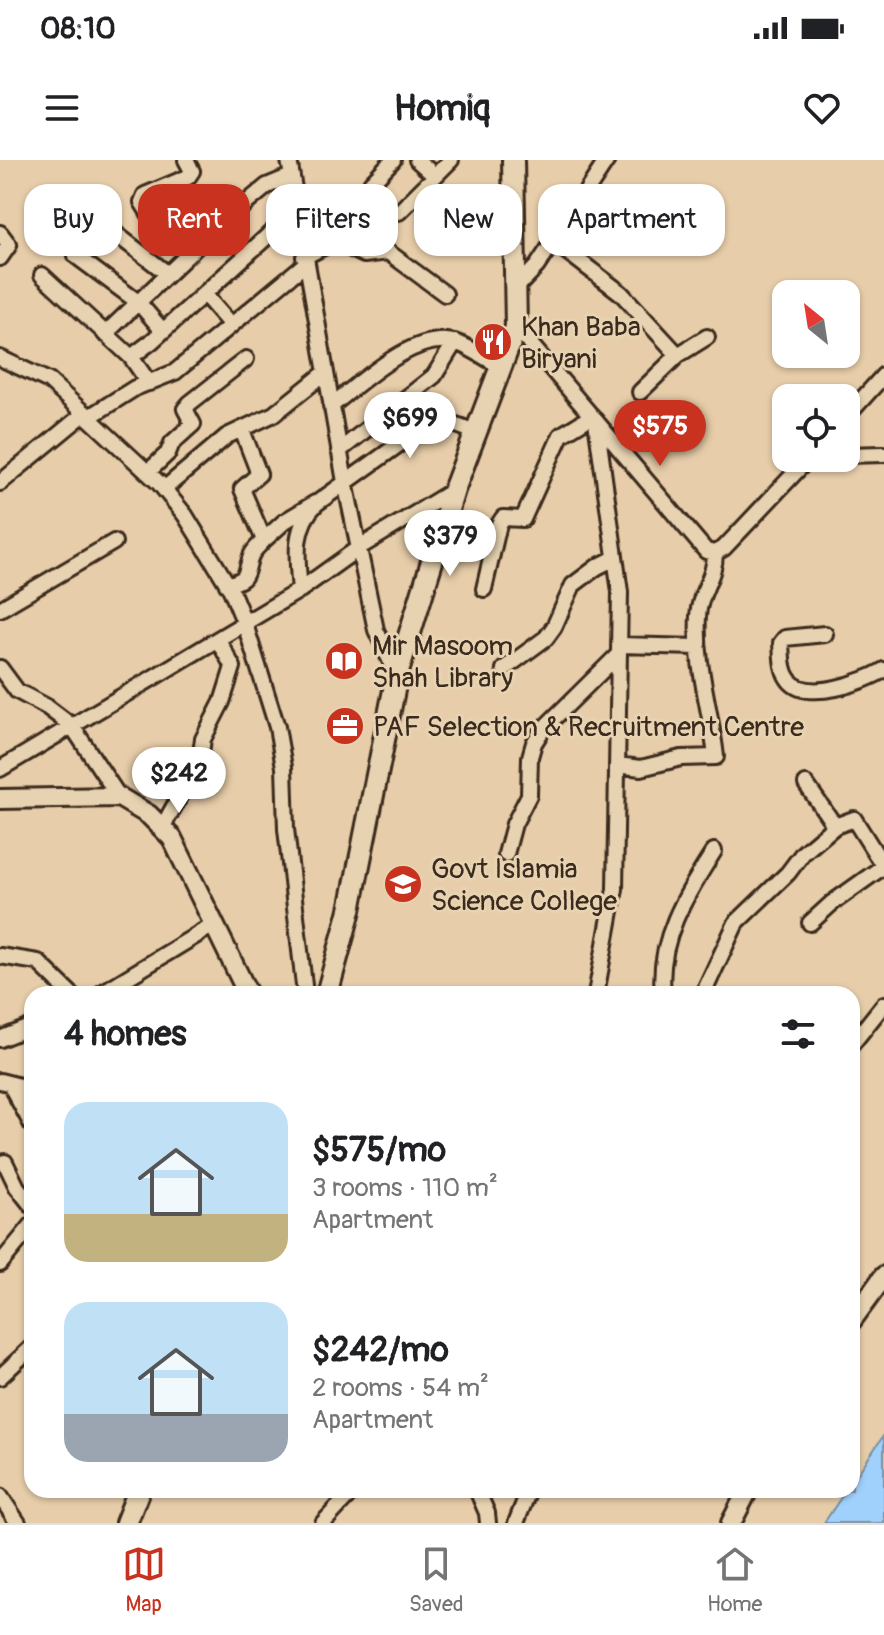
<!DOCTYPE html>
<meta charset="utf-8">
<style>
:root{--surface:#fff;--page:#f2f2f2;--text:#202124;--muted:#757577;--line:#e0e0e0;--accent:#c8321e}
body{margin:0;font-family:Pangolin,sans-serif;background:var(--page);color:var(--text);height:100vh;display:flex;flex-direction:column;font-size:30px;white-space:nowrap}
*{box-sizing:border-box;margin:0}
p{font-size:26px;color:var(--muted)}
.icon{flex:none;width:44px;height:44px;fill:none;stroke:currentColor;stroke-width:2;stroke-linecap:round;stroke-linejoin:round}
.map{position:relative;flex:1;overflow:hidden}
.side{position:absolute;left:24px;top:826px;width:836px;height:512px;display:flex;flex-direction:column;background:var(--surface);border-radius:24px;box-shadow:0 2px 6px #0004}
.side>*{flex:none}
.guide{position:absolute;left:24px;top:24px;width:836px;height:72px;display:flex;gap:16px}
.needle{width:52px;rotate:330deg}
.fabs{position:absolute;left:772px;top:120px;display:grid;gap:16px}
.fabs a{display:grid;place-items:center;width:88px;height:88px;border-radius:16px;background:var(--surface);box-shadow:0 2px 6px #0004;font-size:40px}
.price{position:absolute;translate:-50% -68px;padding:0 18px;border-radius:28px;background:#fff;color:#222;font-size:26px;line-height:52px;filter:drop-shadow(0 2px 4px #0008)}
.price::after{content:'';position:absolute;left:50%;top:48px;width:24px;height:18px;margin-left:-12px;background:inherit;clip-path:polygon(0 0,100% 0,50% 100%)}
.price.current{background:var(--accent);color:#fff}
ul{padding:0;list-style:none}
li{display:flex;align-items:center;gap:24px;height:200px;padding:0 40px}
li span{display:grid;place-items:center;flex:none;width:224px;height:160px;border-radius:24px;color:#555}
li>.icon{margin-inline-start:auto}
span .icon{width:96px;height:96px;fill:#fffc;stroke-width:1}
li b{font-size:34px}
h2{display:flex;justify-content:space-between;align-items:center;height:96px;padding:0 40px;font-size:34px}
.tag{padding:0 28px;border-radius:24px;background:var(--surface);box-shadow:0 2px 6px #0004;font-size:28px;line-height:72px}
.tag.current{background:var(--accent);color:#fff}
.status{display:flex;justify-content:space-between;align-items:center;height:56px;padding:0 40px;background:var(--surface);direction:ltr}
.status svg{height:22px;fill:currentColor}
header{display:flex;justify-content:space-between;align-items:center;height:104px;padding:0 40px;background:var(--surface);font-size:36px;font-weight:800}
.dock{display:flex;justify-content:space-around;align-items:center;height:112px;border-top:2px solid var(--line);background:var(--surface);font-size:22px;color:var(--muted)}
.dock a{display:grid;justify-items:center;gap:4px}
.dock .current{color:var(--accent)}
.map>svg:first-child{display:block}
.water{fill:#a0d1fd;stroke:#788ea4;stroke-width:2}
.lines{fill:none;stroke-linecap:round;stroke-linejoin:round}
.minor-casing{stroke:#3b2a1e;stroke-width:20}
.tertiary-casing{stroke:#3b2a1e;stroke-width:24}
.secondary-casing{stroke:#3b2a1e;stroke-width:26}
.minor{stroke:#e7d3b1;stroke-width:14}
.tertiary{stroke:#e7d3b1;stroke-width:18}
.secondary{stroke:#e7d3b1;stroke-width:20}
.labels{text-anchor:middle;stroke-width:6;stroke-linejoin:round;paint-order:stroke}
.poi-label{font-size:28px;fill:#3b2a1e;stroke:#e7d3b1;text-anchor:start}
</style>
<div class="status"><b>08:10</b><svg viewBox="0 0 49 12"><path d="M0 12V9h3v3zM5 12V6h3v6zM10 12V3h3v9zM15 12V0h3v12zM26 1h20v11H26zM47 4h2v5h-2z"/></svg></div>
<header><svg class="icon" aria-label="menu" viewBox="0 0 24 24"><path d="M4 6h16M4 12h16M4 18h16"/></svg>Homiq<svg class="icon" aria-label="heart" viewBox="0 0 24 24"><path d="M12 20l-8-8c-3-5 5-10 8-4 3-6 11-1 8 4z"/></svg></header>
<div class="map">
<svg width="884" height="1363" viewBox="0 0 884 1363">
<rect width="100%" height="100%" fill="#e7cda9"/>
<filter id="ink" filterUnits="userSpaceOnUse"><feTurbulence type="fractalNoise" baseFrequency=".0125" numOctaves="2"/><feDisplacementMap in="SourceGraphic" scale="16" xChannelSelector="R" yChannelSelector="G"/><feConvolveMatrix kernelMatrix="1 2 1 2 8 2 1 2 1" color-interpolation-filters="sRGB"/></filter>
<g filter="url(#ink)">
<path class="water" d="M884,1275V1363H824L846,1330H852V1322Z"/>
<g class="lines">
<g class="minor-casing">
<path id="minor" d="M289,0L345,322L376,470L397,515
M417,0L435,16
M371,23L393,0
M399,52L451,0
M90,54L168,114
M150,55L142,42L145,35L188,17L192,11L186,0
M0,73L9,85L0,98
M553,81L621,133L678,195
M76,96L138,142L163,171
M304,97L331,83L343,85L364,95L388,92L445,134
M42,115L131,197L149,223
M517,127L537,106L607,0
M204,134L230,164
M516,167L706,391L715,393L724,388L809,298
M105,174L214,70L267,26L291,16
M131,197L151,182L272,72L299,63
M0,198L49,221L159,323L185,355L231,430L245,464L277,567L284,607L286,669L305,834
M640,232L678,195L707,177
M331,246C361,223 416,169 457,183C472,188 487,199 501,207
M89,257L135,228L175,212L305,104
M846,257L884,215
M339,291L434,216L455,182
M846,295L884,294
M148,312L168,293L172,283L193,264L185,249L190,243L246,199
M0,323L85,253
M164,329L227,276L274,254L325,213
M264,380L285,361L315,343
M227,425C250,418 244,416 251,396C254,389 259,386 264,380L242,329L259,314L242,270
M484,429L499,364L503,358L523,359L561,275L592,256
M300,430C297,399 292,367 317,343L423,267C444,259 457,264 476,273
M0,449L114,382
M825,474L785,478L781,483C782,495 781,510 789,520C806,543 864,522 884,510
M619,485L698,487
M0,508L17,531L47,547L72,566L119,637
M504,509L546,478L554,467L573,425L597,407L615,398
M617,605L641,608L681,598L716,597C711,550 695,504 698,456C700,429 715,419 715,393
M0,609L300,430L360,387L454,330
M835,666L854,659L884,707
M162,668L200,600L203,579L222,542L233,507L218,480
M506,694L514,664L529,635L530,597L534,583L543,569L619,494
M810,763L832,743L884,706
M0,796L38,802L71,834
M100,834L215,764
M596,834L615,729L620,432L596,261
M663,834C657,780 686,735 714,691
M703,834L736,763L788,713L803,693L835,666L806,624
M0,879L32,866
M852,884L884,844
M0,921L32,929
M10,924L32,965
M5,1002L17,1027L32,1046
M0,1104L32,1065
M0,1217L32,1187
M477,1330L487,1353L488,1363
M0,1336L18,1363
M323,1363L354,1330
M516,1363L529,1330"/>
</g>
<g class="tertiary-casing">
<path id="tertiary" d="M0,639L119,637L149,655L172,678L248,834
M852,1160L884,1116
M731,1363L748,1330"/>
</g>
<g class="secondary-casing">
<path id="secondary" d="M327,834L350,750L397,515L454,330L516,167L513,0
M126,1363L139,1330"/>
</g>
<use href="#minor" class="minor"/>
<use href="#tertiary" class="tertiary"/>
<use href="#secondary" class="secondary"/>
</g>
</g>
<defs>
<g id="restaurant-disc" transform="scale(2)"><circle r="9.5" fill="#c8321e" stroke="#e7d3b1"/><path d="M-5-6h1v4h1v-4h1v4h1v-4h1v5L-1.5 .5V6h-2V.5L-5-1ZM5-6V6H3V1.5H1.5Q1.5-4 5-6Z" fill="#fff"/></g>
<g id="library-disc" transform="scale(2)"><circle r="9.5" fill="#c8321e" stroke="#e7d3b1"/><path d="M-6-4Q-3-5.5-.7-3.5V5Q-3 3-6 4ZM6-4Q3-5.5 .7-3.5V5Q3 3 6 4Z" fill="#fff"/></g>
<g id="office-disc" transform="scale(2)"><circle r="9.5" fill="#c8321e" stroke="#e7d3b1"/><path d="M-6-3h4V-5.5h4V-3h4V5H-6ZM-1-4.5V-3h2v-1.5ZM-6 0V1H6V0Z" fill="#fff"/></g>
<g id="university-disc" transform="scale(2)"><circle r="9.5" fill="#c8321e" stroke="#e7d3b1"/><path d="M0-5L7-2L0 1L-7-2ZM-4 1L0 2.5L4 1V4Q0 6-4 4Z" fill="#fff"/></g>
</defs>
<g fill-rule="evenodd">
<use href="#restaurant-disc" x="493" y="182"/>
<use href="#library-disc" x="344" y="501"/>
<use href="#office-disc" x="345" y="566"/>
<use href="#university-disc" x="403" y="724"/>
</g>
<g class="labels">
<g class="poi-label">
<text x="521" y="176">Khan Baba<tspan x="521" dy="32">Biryani</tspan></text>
<text x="372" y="495">Mir Masoom<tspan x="372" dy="32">Shah Library</tspan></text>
<text x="373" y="576">PAF Selection &amp; Recruitment Centre</text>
<text x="431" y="718">Govt Islamia<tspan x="431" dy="32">Science College</tspan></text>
</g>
</g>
</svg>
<div class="fabs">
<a><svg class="needle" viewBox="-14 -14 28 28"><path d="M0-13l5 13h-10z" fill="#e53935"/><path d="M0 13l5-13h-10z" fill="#757577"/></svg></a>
<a><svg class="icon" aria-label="locate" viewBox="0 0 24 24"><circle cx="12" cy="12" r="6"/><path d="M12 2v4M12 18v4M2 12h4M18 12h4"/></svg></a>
</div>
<b class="price" style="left:410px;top:300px">$699</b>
<b class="price current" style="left:660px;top:308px">$575</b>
<b class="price" style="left:450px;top:418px">$379</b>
<b class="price" style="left:179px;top:655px">$242</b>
<div class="guide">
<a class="tag">Buy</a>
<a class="tag current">Rent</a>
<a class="tag">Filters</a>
<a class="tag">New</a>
<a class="tag">Apartment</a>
</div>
<section class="side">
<h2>4 homes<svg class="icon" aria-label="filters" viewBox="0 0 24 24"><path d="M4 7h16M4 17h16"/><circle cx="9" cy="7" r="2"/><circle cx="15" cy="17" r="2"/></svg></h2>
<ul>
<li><span style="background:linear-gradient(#bfe0f5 70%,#c2b280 0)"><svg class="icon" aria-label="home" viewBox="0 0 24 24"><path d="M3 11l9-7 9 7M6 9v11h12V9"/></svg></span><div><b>$575/mo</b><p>3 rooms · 110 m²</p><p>Apartment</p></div></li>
<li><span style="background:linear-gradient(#bfe0f5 70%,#9aa5b1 0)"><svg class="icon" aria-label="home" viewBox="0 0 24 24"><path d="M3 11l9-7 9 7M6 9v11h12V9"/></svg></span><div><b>$242/mo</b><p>2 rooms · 54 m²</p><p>Apartment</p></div></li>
</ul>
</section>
</div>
<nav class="dock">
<a class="current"><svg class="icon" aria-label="map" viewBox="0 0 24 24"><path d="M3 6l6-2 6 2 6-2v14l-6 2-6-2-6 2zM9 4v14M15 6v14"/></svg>Map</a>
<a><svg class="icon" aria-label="saved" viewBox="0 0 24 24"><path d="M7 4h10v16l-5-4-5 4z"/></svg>Saved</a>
<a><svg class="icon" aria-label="home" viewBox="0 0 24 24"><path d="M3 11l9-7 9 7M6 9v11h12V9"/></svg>Home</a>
</nav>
